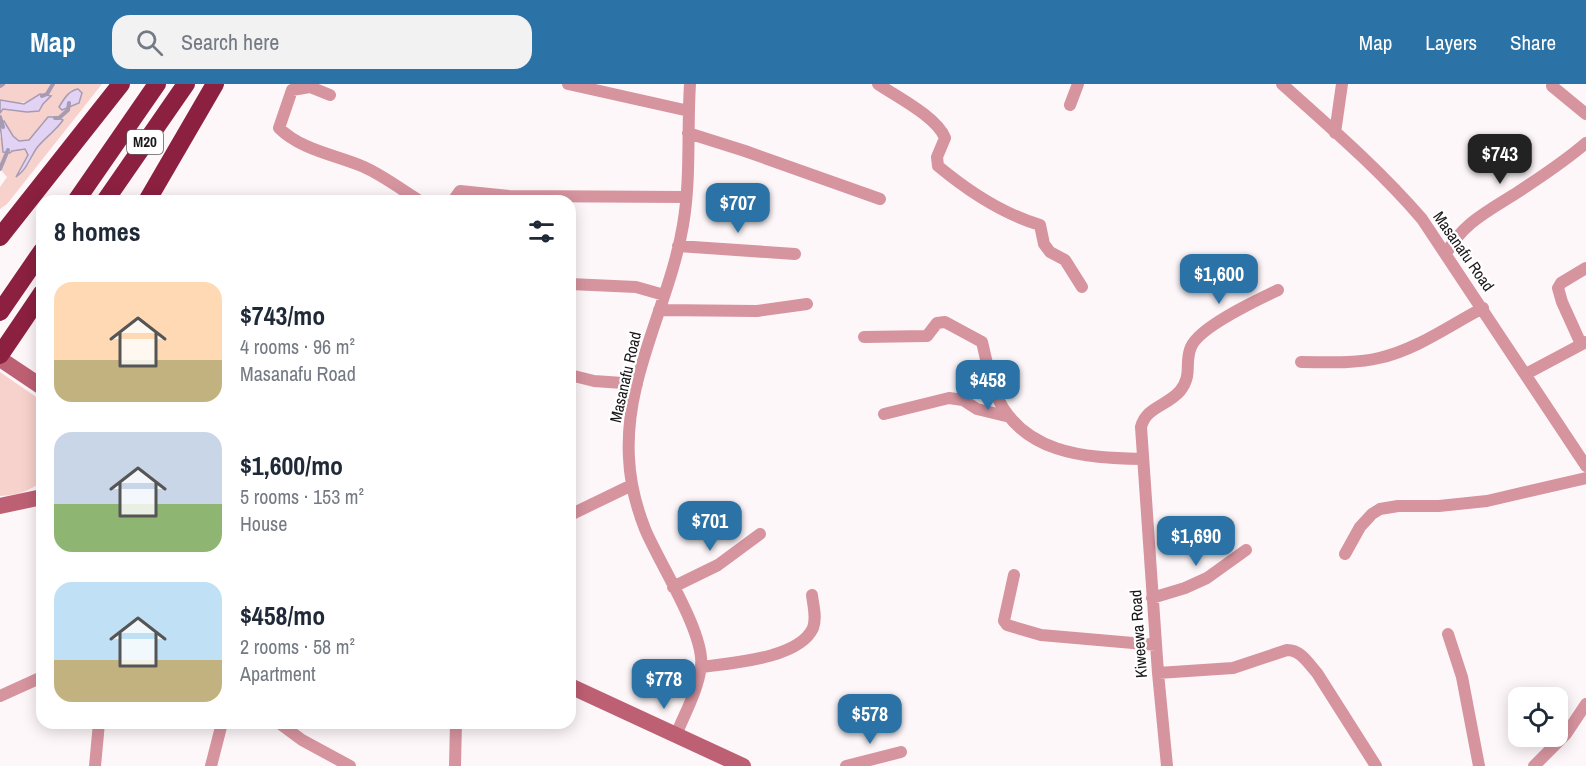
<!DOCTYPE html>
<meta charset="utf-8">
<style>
:root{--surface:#fff;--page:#f2f2f3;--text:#1f2937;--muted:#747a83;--accent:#2b72a6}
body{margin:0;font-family:"Archivo Narrow",sans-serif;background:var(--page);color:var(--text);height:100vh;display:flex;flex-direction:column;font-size:22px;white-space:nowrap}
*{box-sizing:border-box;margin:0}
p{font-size:20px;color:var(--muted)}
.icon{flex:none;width:33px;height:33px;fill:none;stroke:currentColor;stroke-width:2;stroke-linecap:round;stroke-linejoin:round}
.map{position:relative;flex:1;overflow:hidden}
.drawer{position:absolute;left:36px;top:111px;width:540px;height:534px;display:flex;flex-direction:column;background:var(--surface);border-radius:18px;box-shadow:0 3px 15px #0003}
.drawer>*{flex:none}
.fabs{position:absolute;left:1508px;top:603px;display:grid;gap:12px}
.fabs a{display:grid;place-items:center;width:60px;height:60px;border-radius:12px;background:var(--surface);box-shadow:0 3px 15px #0003;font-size:30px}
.price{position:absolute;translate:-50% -51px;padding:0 14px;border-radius:12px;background:var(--accent);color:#fff;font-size:20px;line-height:39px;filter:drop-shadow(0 2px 3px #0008)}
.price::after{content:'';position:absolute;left:50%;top:36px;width:18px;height:14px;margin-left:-9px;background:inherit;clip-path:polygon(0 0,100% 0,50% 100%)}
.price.current{background:#222;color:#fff}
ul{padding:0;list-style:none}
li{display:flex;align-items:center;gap:18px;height:150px;padding:0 18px}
li span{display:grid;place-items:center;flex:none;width:168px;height:120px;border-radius:18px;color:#555}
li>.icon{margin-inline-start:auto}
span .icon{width:72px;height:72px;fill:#fffc;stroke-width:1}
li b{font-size:26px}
h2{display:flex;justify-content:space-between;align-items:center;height:72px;padding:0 18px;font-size:26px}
header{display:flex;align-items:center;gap:36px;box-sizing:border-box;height:84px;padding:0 30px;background:var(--accent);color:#fff}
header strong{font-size:28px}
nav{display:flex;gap:33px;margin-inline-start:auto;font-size:21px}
.search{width:420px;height:54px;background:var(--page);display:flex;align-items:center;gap:15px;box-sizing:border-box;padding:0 21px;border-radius:18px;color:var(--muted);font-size:22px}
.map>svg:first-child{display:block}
.green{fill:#f7d1cb}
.water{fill:#e2d3f4;stroke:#a69bb2;stroke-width:1.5}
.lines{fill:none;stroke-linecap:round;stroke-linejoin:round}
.stream{stroke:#a69bb2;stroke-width:4}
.minor{stroke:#d6949f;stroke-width:12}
.secondary{stroke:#be6074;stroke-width:16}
.motorway{stroke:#8c2041;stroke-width:18}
.labels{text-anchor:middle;stroke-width:4.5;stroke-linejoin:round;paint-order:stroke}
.shield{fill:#fff;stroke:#5f5d5d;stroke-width:1.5}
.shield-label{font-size:15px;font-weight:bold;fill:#1a1718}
.street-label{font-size:16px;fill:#1a1718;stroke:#fff}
</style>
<header>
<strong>Map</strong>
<div class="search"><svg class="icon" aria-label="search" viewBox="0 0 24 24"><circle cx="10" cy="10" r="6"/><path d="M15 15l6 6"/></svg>Search here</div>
<nav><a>Map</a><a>Layers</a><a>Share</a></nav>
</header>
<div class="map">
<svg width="1586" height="682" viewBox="0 0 1586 682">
<rect width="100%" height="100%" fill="#fef7fa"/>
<path class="green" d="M0,0H102L7,120L0,125V103L7,93L0,85V52L4,60L12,67L25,65L28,71L17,91L29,80L37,63L57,45L42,39L29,56L19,57L13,52L4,38L0,39V29L2,25L27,28L39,27L40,10C27,20 16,21 0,16Z
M0,288L42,317V397C29,408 17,411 0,412Z"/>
<path class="water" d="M78,5L82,9L79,19L62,26L59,23C64,15 68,7 78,5Z
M40,10L51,12L43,20L39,27L27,28L3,25L0,29V16L24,20Z
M48,33H57L63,36C55,48 43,55 36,65C29,76 27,85 16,93L28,71L25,65L12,67L10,69L3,68L0,39L4,37L13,52L19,57L29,56Z"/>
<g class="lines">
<path class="stream" d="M0,2L3,0
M42,12L47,10L53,0
M0,33L3,43
M55,34H59L68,26L69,19
M0,85L8,66"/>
<path class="minor" d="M568,0L689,27
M878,0C897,13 937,33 945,54L937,73L938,82C968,107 1003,130 1040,141L1044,160L1050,168L1065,176L1082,203
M1282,0C1330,43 1380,86 1422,135L1586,382
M1552,2L1586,30
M330,11L310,3L292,6L279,44C301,66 336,71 364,83C384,92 402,106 420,117
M1070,21L1078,0
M688,49L745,67L880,115
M1335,49L1342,0
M453,117L460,107L509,112L686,113
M678,162L795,170
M1446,170C1462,139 1490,126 1518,108C1541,93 1565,77 1586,59
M570,200L636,203L664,211
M659,226L757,227L807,220
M864,253L927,252L937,239L945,238L982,258C986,274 989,292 995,308C1020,370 1085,374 1142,375
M1581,260L1562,218L1558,204L1561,199L1586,184
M1301,278C1326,278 1354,280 1379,274C1416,266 1450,241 1483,224
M1526,290L1586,258
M570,291L594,297L637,300
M884,330L949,314L963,316L977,325L1010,333
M570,431L632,401
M1345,470L1360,443L1372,430L1380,425L1398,422H1439L1487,417L1586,394
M1014,491L1005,532L1004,537L1007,541L1041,551L1156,561
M673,503L718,481L760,450
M1152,514L1185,504L1207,494L1246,466
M1448,550L1462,593L1479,682
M701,583C730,579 799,575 813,544C817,533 813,521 812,511
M1158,589L1233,584L1287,566C1301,566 1308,579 1317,589L1376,682
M0,612L42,593
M279,639L302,656L350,682
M676,651C685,629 698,606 701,582C705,549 659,479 645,445C636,422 630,398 629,374C624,293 670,219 683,141C691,95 687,47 690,0
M95,682L99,639
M211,682L222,639
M455,682L456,639
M846,682L901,668
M1167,682L1158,589L1141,343C1146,323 1167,322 1180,307C1193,291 1184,279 1191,263C1199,243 1257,216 1278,206
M1534,682L1566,650L1586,620"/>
<path class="secondary" d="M0,275L42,303
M0,422L42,413
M570,602L743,682"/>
<path class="motorway" d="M76,117L157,0
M105,117L186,0
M147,117L215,0
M0,153L121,0
M0,228L42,167
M0,271L42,209"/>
</g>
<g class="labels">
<rect class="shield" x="127" y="46" width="36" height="24" rx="4.5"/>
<g class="shield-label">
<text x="145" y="63">M20</text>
</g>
<g class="street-label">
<text transform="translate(1464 167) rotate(55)" y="6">Masanafu Road</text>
<text transform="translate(625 293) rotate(-77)" y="6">Masanafu Road</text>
<text transform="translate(1138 550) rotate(-94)" y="6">Kiweewa Road</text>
</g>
</g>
</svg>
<div class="fabs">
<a><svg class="icon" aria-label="locate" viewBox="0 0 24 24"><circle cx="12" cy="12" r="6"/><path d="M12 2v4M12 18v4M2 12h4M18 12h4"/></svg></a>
</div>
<b class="price current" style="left:1500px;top:101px">$743</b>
<b class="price" style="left:738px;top:150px">$707</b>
<b class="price" style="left:1219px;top:221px">$1,600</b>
<b class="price" style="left:988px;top:327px">$458</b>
<b class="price" style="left:710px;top:468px">$701</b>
<b class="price" style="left:1196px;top:483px">$1,690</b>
<b class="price" style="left:664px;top:626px">$778</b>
<b class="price" style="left:870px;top:661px">$578</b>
<section class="drawer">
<h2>8 homes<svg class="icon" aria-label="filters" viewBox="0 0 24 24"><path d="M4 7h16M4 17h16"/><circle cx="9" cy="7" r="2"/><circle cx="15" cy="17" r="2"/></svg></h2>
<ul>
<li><span style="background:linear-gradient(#ffd9b3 65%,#c2b280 0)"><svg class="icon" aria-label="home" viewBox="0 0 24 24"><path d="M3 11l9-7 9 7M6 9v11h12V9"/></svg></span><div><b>$743/mo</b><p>4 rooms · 96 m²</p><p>Masanafu Road</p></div></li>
<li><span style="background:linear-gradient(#c9d6e8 60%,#8fb573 0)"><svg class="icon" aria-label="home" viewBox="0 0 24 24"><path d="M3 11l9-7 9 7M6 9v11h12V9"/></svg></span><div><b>$1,600/mo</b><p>5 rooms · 153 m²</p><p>House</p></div></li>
<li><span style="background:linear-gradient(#bfe0f5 65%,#c2b280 0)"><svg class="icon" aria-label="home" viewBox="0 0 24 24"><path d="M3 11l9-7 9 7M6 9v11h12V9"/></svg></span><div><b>$458/mo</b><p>2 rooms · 58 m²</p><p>Apartment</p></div></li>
</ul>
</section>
</div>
